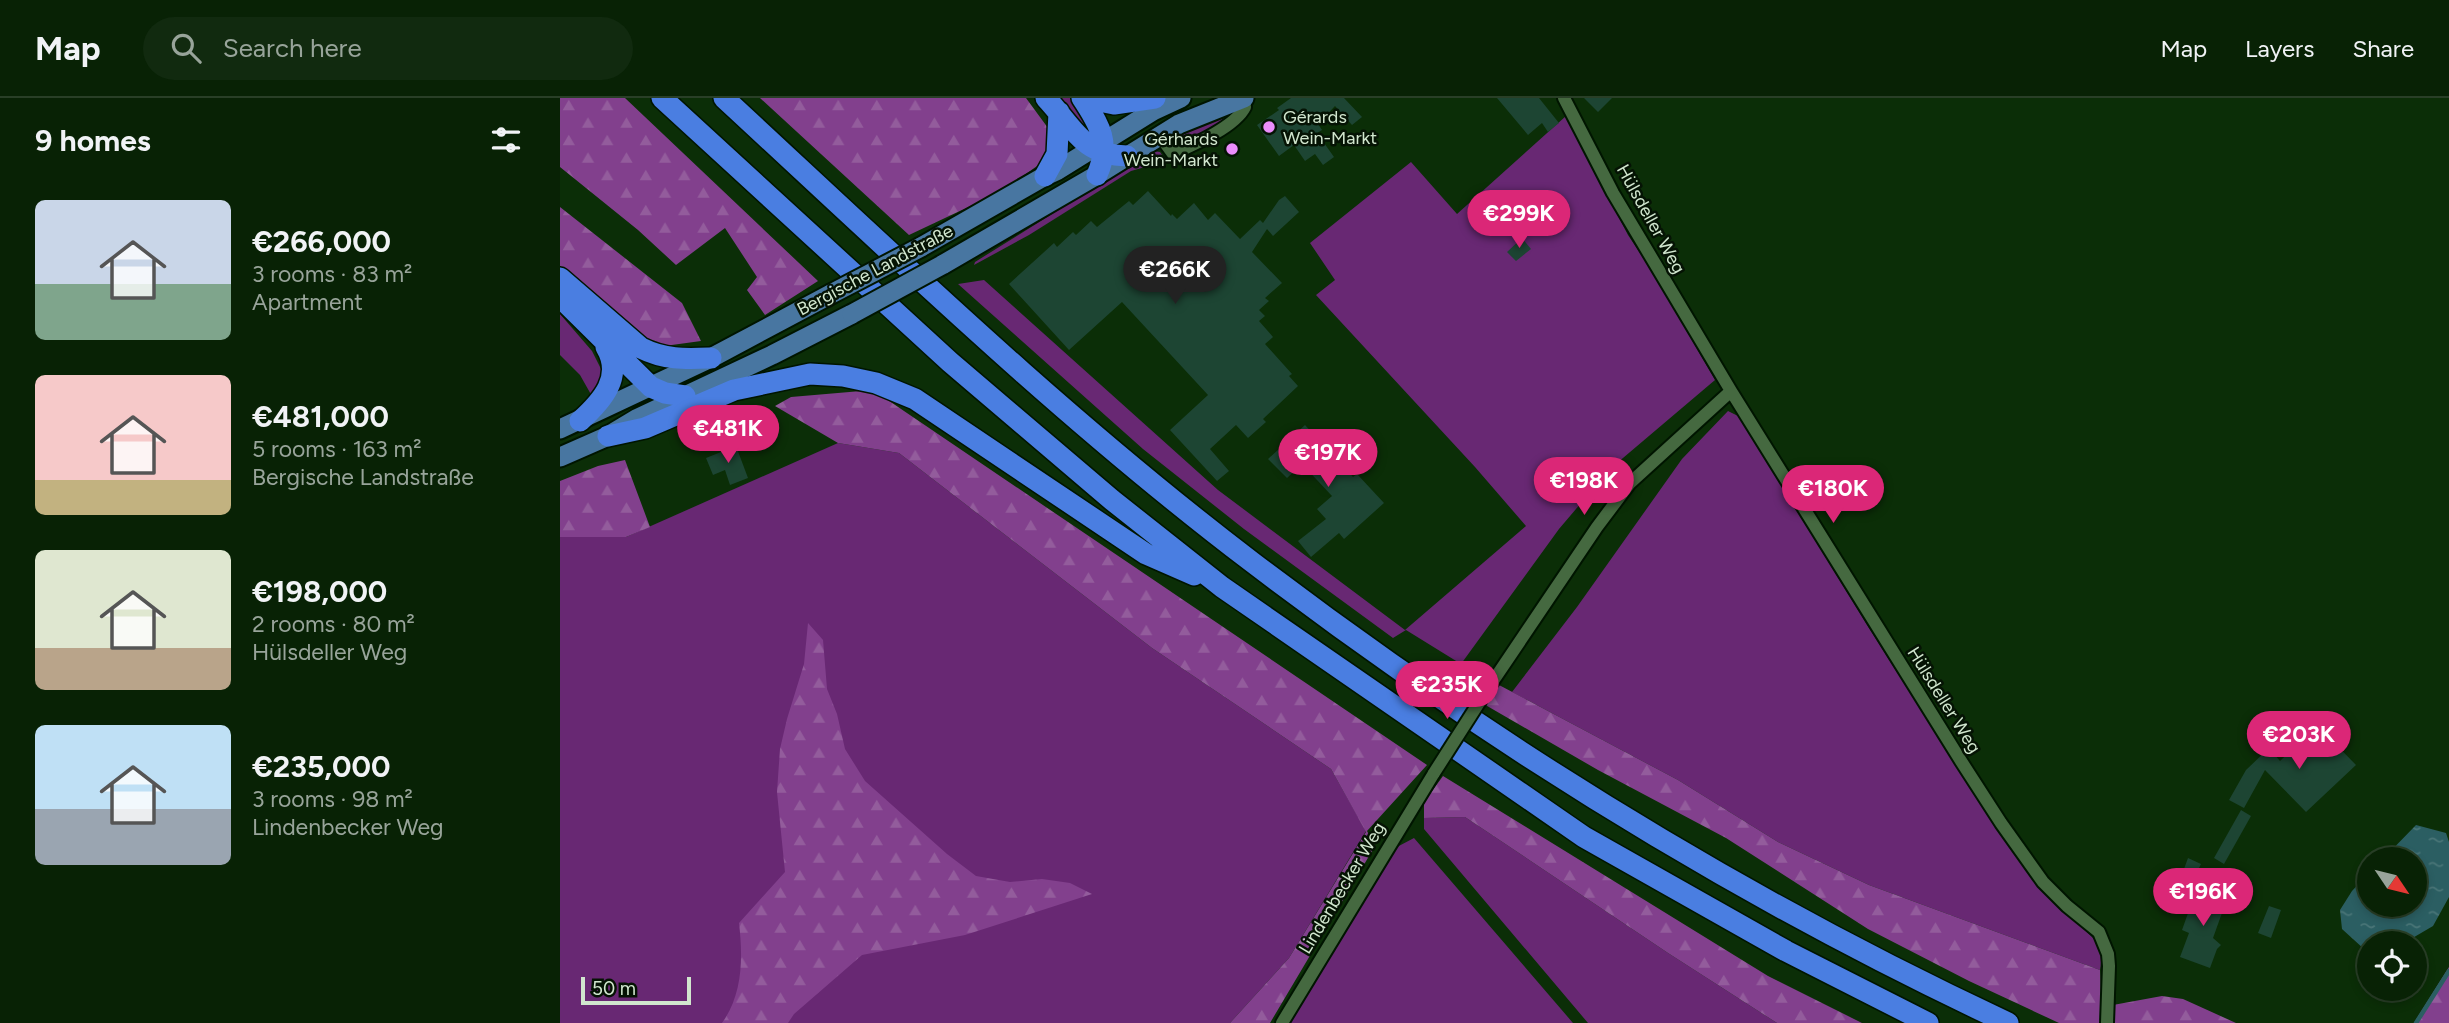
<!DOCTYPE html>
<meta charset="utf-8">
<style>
:root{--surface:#082205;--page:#112a0f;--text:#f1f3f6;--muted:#98a49a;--line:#293f27;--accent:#db2777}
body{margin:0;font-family:Figtree,sans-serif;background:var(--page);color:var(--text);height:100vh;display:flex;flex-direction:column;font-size:26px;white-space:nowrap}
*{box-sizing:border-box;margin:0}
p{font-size:23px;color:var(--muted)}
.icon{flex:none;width:38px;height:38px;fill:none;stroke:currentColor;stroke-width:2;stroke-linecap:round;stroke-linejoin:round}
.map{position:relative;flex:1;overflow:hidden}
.panel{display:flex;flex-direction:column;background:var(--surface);width:560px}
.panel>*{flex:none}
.needle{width:46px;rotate:125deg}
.controls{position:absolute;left:1797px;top:749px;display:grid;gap:14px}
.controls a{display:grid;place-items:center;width:70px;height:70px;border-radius:50%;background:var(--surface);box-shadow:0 4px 10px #0003,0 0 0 2px var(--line);font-size:35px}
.scale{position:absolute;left:21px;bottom:18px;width:110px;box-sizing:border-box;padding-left:7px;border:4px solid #d1e6ce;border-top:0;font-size:19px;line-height:24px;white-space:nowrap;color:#d1e6ce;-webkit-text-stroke:5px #051304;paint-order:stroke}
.price{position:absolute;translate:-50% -60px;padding:0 16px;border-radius:24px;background:var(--accent);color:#fff;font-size:23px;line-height:46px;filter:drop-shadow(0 2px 4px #0008)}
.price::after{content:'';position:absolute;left:50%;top:42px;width:21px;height:16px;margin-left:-10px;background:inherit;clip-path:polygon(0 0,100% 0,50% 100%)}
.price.current{background:#222;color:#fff}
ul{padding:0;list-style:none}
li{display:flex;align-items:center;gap:21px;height:175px;padding:0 35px}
li span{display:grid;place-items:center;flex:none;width:196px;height:140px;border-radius:10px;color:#555}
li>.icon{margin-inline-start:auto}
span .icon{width:84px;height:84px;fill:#fffc;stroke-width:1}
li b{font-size:30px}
h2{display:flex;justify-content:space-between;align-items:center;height:84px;padding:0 35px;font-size:30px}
header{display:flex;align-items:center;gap:42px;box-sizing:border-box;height:98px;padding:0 35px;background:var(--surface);border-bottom:2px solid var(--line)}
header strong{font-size:33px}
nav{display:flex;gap:38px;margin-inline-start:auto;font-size:24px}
.search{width:490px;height:63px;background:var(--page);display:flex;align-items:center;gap:18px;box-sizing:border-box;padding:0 24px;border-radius:38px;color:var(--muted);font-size:26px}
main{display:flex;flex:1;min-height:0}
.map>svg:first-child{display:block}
.green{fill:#682873}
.forest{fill:url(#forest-firs)}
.water{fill:url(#water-ripples)}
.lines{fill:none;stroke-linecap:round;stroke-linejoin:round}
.stream{stroke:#2b5e62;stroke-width:4.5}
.building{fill:#1d4533}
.street-casing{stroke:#001500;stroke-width:16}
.primary-casing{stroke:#001500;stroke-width:23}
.highway-casing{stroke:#001500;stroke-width:24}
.street{stroke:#456940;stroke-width:12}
.primary{stroke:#4876a1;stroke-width:19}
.highway{stroke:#4a7ee1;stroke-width:21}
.street-bridge-casing{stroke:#001500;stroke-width:16;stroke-linecap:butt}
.primary-bridge-casing{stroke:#001500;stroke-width:23;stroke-linecap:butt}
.street-bridge{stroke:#456940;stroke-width:12}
.primary-bridge{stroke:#4876a1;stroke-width:19}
.poi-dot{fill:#eb8dfb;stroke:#051304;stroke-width:2.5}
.labels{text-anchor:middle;stroke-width:5;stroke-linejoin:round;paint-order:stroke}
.poi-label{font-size:18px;fill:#d1e6ce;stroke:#051304;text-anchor:start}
.street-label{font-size:18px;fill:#d1e6ce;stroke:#051304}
</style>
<header>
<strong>Map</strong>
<div class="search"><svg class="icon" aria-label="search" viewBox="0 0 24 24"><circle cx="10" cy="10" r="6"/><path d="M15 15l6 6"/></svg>Search here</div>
<nav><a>Map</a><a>Layers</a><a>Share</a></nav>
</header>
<main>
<section class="panel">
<h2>9 homes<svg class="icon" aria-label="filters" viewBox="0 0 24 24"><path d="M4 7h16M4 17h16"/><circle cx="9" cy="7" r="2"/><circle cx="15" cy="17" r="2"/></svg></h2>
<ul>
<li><span style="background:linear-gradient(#c9d6e8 60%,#7fa58c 0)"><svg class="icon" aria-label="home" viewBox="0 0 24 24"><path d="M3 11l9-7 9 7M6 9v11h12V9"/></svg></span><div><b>€266,000</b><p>3 rooms · 83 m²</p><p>Apartment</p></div></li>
<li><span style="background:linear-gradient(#f6c9c9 75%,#c2b280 0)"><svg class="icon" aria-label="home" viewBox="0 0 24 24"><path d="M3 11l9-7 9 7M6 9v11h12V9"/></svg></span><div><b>€481,000</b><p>5 rooms · 163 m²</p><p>Bergische Landstraße</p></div></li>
<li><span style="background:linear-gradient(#dfe7d0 70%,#b9a48a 0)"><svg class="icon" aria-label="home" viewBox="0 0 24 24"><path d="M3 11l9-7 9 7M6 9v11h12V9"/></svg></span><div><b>€198,000</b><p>2 rooms · 80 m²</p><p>Hülsdeller Weg</p></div></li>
<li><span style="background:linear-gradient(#bfe0f5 60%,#9aa5b1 0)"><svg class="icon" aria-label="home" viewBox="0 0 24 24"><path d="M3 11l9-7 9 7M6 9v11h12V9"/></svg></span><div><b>€235,000</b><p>3 rooms · 98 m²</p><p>Lindenbecker Weg</p></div></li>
</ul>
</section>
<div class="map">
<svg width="1889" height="925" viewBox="0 0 1889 925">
<defs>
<pattern id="forest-firs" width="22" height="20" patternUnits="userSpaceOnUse" patternTransform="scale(1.75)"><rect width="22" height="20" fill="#82408d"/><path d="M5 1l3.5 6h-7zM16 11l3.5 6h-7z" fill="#935c9c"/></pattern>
<pattern id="water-ripples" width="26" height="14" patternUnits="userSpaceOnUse" patternTransform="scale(1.75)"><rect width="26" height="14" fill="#2b5e62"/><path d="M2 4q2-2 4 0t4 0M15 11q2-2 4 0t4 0" fill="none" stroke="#497577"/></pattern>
</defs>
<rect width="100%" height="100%" fill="#0b2e07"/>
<path class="green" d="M499,0H511L519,6L530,34L521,28Z
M664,17L665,22C651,30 632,48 616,41L639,27Z
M1006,18L1068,137L1092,173L1155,282L1050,371L999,431L901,566L846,532L833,540L684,431L583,351L398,186L424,182L658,392L845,532L966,428L915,369L756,197L775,182L750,145L851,64L897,116Z
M593,53L600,54L606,63L571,73L469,137L414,167L415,164Z
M0,216L32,253L43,275L33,300L20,277L0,257Z
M1168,313L1180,319L1307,527L1436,730L1480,788L1535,842L1542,857L1540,872L1309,787L1218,744L1118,682L952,594L1017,509L1122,361Z
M278,345L339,355L592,550L771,671L806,733L729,860L670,925H0V439H66Z
M905,719L1108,855L1217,925H1028L864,731V720Z
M854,740L1013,925H730L835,750Z"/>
<path class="forest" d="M0,0H65L258,183L205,217L187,192L197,179L165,130L116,167L78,132L0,69Z
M200,0H466L488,30L489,51L480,66L440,94L349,137Z
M0,109L122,205L141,243L97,249L0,168Z
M313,292L867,667L807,733L815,748L710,925H670L729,860L806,734L771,671L592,550L339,355L278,345L215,308L231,299Z
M65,362L90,429L66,439H0V383L38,368Z
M248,525L263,542L267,591L277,616L285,651L305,683L387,756L416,778L450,784L482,781L510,785L532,796L405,837L302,857L234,916L228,925H162C183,896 183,859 179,825L225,774L217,694L220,651L227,621L244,566Z
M939,587L1118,682L1218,744L1309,787L1540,872L1542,925H1499L1409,883L1308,831L1166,740L1038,672L922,605Z
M883,678L1208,878L1302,925H1217L1108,855L905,719L864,720V704Z
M1889,869V925H1854Z
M1602,898L1623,901L1676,925H1554L1553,907Z"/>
<path class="water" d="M1856,727L1886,735L1889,744V799L1873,828L1844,845H1810L1809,850L1804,851L1782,831L1780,812L1792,793L1809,775L1810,807H1855V761H1823Z"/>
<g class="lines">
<path class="stream" d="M1856,925L1889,873"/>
</g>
<path class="building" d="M731,0H784L802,19L792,27L775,8L758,26L762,32L757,35L774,59L763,67L755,56L745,63L734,47L719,58L697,27L719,12L717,10Z
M937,0H979L999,25L988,34L982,25L968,37Z
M1024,0H1052L1038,14Z
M588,93L611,118L612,116L617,121L634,105L648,122L655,115L680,141L700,122L703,125L719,102L725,98L739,114L713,138L707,131L692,154L722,185L705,200L709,203L699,212L705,218L699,223L713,239L705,246L732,276L729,278L738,288L703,321L706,324L688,340L676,327L650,351L669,373L657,383L610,332L648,297L562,204L509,252L449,186L494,145L497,149L513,134L516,137L531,123L537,129L569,103L573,107Z
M962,140L971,151L956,163L947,154Z
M745,327L793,379L797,376L824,405L784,441L779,435L751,459L738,443L766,421L757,411L772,398L742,366L727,380L708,361Z
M176,348L188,380L170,387L165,372L153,377L146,360Z
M1757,627L1796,667L1746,714L1705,672L1684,710L1669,702L1686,672L1709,650L1720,663Z
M1681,712L1691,718L1664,766L1654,760Z
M1628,760L1641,766L1636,776L1624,771Z
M1637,790L1667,801L1653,840L1661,847L1657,851L1650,870L1620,859L1629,835L1622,832Z
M1709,808L1721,812L1711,840L1698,835Z"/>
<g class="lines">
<g class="street-casing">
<path id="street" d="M1004,0L1053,95L1171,293L1401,663L1441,725L1483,784L1507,808L1539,834L1548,856L1549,868L1547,925
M600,38L613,56C633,47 675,29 685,9L683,0
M929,589L1037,429L1070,385L1171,293
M722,925L874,675"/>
</g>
<g class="primary-casing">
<path id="primary" d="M361,149L485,78L498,72L593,13L621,0
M382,167L537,77L619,26L684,0
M0,331L151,260L271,196
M0,359L48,338L78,320L212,257L292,216"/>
</g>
<g class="highway-casing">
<path id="highway" d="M102,0L390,264L552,402L662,489L1024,739L1226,853L1368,925
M164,0C336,159 505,322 692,464C927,643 1180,800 1448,925
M486,0C514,30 522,57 567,58
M522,0C540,27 551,46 537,77
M524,0L554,6L595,0
M485,78L497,56L499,14
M0,180L81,250C105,262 125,261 151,260
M0,199L91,289L105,295L125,298
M20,323C42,303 64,279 46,249
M48,338L85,330L174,292L250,276L283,278L316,285L355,301L586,456L634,477"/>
</g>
<use href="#street" class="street"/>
<use href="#primary" class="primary"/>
<use href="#highway" class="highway"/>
<g class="street-bridge-casing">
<path id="street-bridge" d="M874,675L929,589"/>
</g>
<g class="primary-bridge-casing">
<path id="primary-bridge" d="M271,196L361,149
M292,216L382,167"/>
</g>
<use href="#street-bridge" class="street-bridge"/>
<use href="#primary-bridge" class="primary-bridge"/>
</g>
<g class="poi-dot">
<circle cx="709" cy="29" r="7"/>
<circle cx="672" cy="51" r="7"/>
</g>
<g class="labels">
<g class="poi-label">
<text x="723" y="25">Gérards<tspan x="723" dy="21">Wein-Markt</tspan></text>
<text x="658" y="47" text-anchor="end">Gérhards<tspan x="658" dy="21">Wein-Markt</tspan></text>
</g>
<g class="street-label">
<text transform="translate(1091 121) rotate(61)" y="6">Hülsdeller Weg</text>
<text transform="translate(315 172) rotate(-28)" y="6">Bergische Landstraße</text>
<text transform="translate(1384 602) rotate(58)" y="6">Hülsdeller Weg</text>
<text transform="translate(782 790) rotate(-59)" y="6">Lindenbecker Weg</text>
</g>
</g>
</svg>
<div class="controls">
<a><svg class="needle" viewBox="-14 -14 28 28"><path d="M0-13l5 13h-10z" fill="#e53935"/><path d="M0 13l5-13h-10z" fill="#98a49a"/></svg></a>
<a><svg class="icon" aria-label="locate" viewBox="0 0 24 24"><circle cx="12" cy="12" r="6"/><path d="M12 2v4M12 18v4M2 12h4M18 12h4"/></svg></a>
</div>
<div class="scale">50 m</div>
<b class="price" style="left:959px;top:152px">€299K</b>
<b class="price current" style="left:615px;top:208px">€266K</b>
<b class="price" style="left:168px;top:367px">€481K</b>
<b class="price" style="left:768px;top:391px">€197K</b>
<b class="price" style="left:1024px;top:419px">€198K</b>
<b class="price" style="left:1273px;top:427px">€180K</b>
<b class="price" style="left:887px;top:623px">€235K</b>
<b class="price" style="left:1739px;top:673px">€203K</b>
<b class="price" style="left:1643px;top:830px">€196K</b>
</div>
</main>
